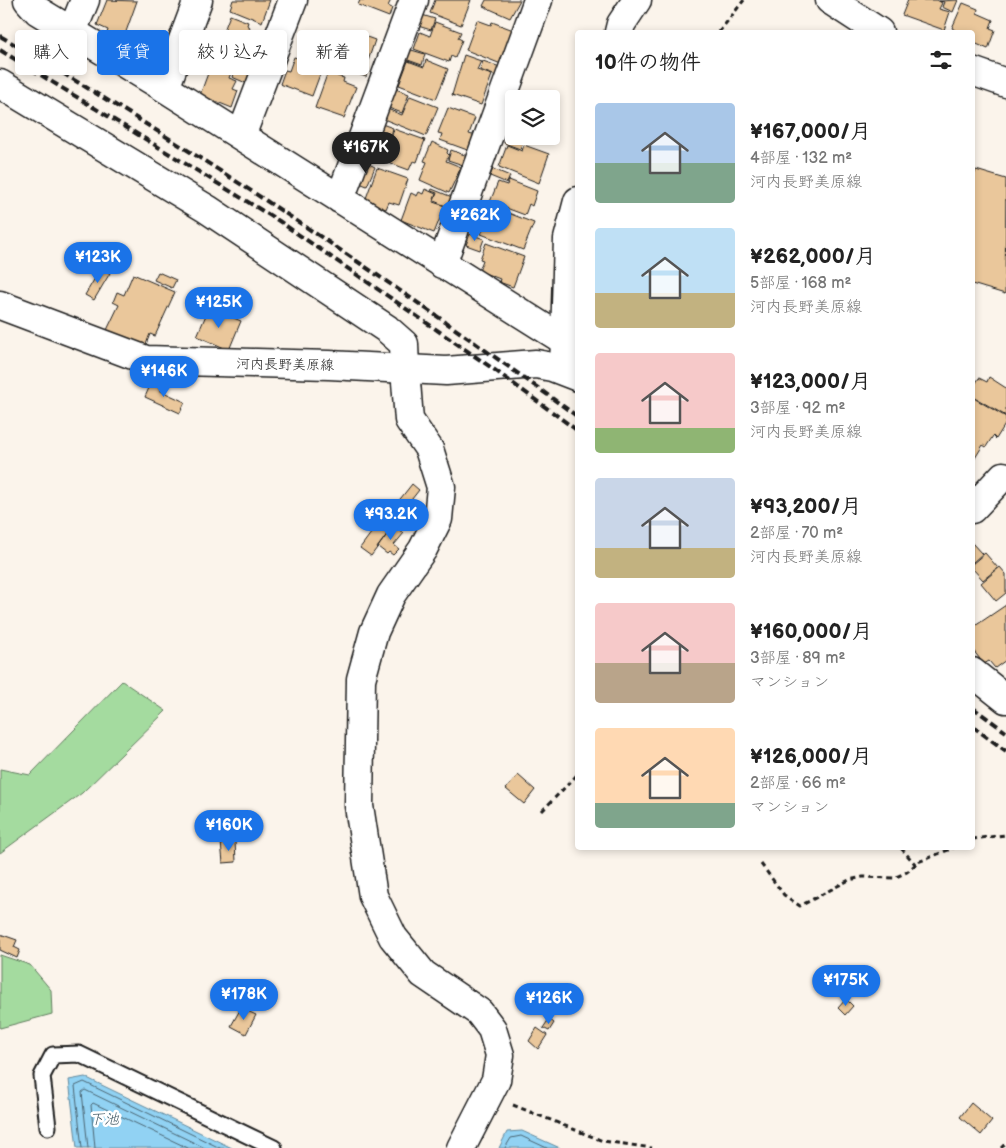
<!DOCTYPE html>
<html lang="ja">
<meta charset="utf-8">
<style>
:root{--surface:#fff;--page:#f6f6f6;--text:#222;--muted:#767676;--accent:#1a73e8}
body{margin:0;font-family:"Balsamiq Sans","Klee One",sans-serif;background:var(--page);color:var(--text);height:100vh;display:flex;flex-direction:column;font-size:19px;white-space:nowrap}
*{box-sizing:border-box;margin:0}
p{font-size:16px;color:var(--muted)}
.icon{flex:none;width:28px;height:28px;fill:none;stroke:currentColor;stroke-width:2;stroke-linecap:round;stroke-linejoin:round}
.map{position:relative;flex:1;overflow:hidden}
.sheet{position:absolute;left:575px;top:30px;width:400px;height:820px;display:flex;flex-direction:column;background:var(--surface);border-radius:5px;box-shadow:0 2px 8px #0003}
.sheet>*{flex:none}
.guide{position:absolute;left:15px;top:30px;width:475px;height:45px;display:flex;gap:10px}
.fabs{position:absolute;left:505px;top:90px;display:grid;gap:10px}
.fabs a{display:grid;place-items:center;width:55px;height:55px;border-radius:5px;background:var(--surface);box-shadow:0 2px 8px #0003;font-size:25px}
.price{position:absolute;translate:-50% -42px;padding:0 11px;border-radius:18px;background:var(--accent);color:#fff;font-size:16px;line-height:32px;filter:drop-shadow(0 1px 2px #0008)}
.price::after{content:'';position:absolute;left:50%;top:30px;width:15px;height:11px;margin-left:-8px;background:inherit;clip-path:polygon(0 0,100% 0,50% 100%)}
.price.on{background:#222;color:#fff}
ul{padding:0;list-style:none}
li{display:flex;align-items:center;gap:15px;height:125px;padding:0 20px}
li span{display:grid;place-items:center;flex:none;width:140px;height:100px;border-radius:5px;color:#555}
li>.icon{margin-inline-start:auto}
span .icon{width:60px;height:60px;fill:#fffc;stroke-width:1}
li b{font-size:21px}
h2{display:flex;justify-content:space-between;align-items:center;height:60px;padding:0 20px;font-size:21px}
.tag{padding:0 18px;border-radius:5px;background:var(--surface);box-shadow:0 2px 8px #0003;font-size:18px;line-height:45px}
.tag.on{background:var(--accent);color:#fff}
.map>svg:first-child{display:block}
.green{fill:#a4db9f;stroke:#607c5e}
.water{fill:#91d2f3;stroke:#62899d}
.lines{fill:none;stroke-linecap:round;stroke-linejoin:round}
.shore{stroke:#4b6572;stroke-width:1}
.building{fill:#eac79b;stroke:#1c1c1c}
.service-casing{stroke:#1c1c1c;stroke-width:19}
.minor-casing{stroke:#1c1c1c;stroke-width:31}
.tertiary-casing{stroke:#1c1c1c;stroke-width:31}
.secondary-casing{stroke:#1c1c1c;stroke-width:31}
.path{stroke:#1c1c1c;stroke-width:3;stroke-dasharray:5 4;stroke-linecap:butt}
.service{stroke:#fff;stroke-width:15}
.minor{stroke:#fff;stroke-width:28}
.tertiary{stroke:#fff;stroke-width:28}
.secondary{stroke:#fff;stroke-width:28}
.rail{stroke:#1c1c1c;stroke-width:4;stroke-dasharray:8 4;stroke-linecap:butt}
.labels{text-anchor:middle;stroke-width:5;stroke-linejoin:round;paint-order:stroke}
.street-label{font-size:14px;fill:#1c1c1c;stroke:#fff}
.water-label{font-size:15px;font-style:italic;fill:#455c67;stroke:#fff}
</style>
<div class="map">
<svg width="1006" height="1148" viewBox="0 0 1006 1148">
<rect width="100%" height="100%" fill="#fbf4eb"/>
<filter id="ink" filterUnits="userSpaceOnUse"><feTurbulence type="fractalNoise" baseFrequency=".02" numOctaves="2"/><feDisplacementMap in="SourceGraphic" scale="10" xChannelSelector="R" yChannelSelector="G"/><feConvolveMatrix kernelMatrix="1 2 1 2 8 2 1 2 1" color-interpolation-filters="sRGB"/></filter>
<g filter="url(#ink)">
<path class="green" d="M122,681L166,711L82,793L0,853V769L30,775Z
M0,955L30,965L51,990L52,1014L0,1028Z"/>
<path class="water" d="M85,1077L232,1148H77L69,1080Z
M522,1131L560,1148H499L507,1132Z"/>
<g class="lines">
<path class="shore" d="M82,1148L75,1086L84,1082L220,1148
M88,1148L82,1092L85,1090L205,1148
M95,1148L91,1105L93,1103L188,1148
M505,1148L511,1138L521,1136L547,1148"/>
</g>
<path class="building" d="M107,0L137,1L123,40L107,33L108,30L97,25Z
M233,0H270L262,22L230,9Z
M360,0H391L388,6L392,8L389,17L358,5Z
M435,0H471L461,25L430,13Z
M486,0H520L510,18L483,6Z
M908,0H937L942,3L939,9L950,12L944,30L902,15Z
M958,0L953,12L942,7L944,2L939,1Z
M963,3L978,9L977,13L993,20L990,28L995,30L988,49L972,42V32H954L955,30L952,28Z
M230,15L248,22L247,25L250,27L247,34L256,38L245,65L215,54Z
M422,15L435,19L431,30L418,26Z
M477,20L491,25L492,22L516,31L501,64L466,50Z
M435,22L461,32L458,38L462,40L455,58L451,56L449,62L414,49L420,32L430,36Z
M350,31L375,40L366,67L369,68L366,77L334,65Z
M408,49L425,54L422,65L405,59Z
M307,52L326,58L312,96L280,84L285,70L289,71L294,57L304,60Z
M464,55L481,61L477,70L492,75L481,105L452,95Z
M214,57L234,65L229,78L237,81L233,89L238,91L232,108L200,95Z
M426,60L448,69L436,99L399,85L408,61L424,67Z
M483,61L503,68L499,77L480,70Z
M236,66L250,71L246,83L232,77Z
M329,69L338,73L337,76L344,78L343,82L356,87L344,118L315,108Z
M393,88L409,94L402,113L386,107Z
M410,96L438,107L426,136L381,118L385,108L402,115Z
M448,108L475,118L469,134L476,136L470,151L440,140L442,134L438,133Z
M379,123L393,128L391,137L376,132Z
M394,129L425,140L417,162L413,161L409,170L374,157L382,135L391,138Z
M506,135L523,141L520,149L504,143Z
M432,142L448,150L447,153L449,155L446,161L461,167L449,193L420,180L427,162L424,161Z
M507,145L522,151L524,145L549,154L539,183L499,167Z
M451,150L470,157L466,166L448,160Z
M365,162L375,167L367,186L357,182Z
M377,168L408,179L399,205L389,202L386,209L365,201Z
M493,169L510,176L507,183L490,176Z
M976,170L1006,179L1005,294L972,284V182Z
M509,180L537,191L532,206L529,204L525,215L490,202L498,182L507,185Z
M425,189L436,194L433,202L445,206L434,233L401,220L411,193L417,196L419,192L423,194Z
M432,189L452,197L448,207L434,201L437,193L431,191Z
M498,209L534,223L523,250L481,234L488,217L494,220Z
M470,234L484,239L480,250L466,245Z
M486,243L524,257L513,287L499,282L500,279L479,271L483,260L480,259Z
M101,268L110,273L94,300L85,295Z
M158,272L176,280L172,288L154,280Z
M133,274L175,292L155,336L150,334L145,347L107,330L119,305L113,302L117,292L124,295Z
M214,301L235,311L232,318L211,308Z
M209,308L241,321L229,350L197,336Z
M989,377L1006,388V416L972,396V389L979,378L987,382Z
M152,381L161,385L159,390L185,402L180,413L145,397Z
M972,397L1006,417V423L996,439L993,436L986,447L983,445L972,463Z
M412,484L419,490L404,509L397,503Z
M383,517L394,525L371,556L360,548Z
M394,525L404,533L394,545L399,549L393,555L389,552L387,554L378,547Z
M972,543L982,554L972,563Z
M985,553L998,568L983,580L972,568V564Z
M1000,567L1006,574V593L996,601L981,583Z
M1006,605V660L995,668L989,661L984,664L972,649V628Z
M518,775L535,790L524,804L506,789Z
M235,841L236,862L223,863L221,842Z
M0,934L17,940L14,947L20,950L17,958L0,950Z
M846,999L853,1006L845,1015L838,1008Z
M241,1008L256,1015L246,1034L231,1026Z
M549,1019L554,1023L549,1031L543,1028Z
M537,1028L547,1035L538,1049L529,1041Z
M971,1103L992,1121L981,1135L960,1117Z"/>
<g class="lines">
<g class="service-casing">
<path id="service" d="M48,1127L42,1076L53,1055L79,1054L274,1148"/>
</g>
<g class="minor-casing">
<path id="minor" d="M28,0L38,11L165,88L565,341
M72,32L85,0
M0,84L207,209L387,329L404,344L405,369
M241,136L293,0
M340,199L414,0
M442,264L538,0
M972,509L1003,476"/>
</g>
<g class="tertiary-casing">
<path id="tertiary" d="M830,0L879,32
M619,32L621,24L637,0
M972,71L1006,83
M165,88L198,0
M405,369L409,420L429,449L441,487L438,519L423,549L391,595L374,632L361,679L359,806L373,896L393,937L423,974L479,1012L492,1029L500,1055L496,1080L461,1148
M564,371L568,239L578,201"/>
</g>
<g class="secondary-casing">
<path id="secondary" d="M0,305L146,360L329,365L446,371L536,364L552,367L578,377
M972,672L1006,699"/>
</g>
<path class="path" d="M719,32L744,0
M542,811L578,774
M972,839L1006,835
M901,848L916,865
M761,864L784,895L800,906L849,880L863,877L894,878L907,872L918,862L953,848
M513,1105L603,1141L652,1148
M1001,1148L1006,1143"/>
<use href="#service" class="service"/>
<use href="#minor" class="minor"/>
<use href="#tertiary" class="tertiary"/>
<use href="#secondary" class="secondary"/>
<path class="rail" d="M0,36C199,152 392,281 578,417
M0,50L279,221L492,368L578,431
M972,707L1006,732
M972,726L1006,751"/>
</g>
</g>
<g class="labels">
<g class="street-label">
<text transform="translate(285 364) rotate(1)" y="5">河内長野美原線</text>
</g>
<g class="water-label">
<text x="104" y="1124">下池</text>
</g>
</g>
</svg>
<div class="fabs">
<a><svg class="icon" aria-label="layers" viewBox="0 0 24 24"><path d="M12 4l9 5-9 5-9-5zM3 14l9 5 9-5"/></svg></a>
</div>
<b class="price on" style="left:366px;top:174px">¥167K</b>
<b class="price" style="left:475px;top:242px">¥262K</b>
<b class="price" style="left:98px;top:284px">¥123K</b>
<b class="price" style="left:219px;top:329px">¥125K</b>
<b class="price" style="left:164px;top:398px">¥146K</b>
<b class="price" style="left:391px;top:541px">¥93.2K</b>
<b class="price" style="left:229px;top:852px">¥160K</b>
<b class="price" style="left:846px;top:1007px">¥175K</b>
<b class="price" style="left:244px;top:1021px">¥178K</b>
<b class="price" style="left:549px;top:1025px">¥126K</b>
<div class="guide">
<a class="tag">購入</a>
<a class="tag on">賃貸</a>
<a class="tag">絞り込み</a>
<a class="tag">新着</a>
</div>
<section class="sheet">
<h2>10件の物件<svg class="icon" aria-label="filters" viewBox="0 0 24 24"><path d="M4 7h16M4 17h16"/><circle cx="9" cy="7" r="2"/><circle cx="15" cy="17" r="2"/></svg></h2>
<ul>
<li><span style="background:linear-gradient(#a9c7e8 60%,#7fa58c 0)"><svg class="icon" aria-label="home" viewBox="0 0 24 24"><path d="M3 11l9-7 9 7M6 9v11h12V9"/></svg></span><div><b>¥167,000/月</b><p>4部屋 · 132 m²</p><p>河内長野美原線</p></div></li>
<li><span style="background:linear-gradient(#bfe0f5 65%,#c2b280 0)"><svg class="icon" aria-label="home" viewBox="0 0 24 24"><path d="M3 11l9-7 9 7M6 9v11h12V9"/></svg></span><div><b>¥262,000/月</b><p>5部屋 · 168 m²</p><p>河内長野美原線</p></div></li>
<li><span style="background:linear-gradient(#f6c9c9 75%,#8fb573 0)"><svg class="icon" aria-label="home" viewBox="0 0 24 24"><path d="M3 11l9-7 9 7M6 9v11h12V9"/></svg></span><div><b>¥123,000/月</b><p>3部屋 · 92 m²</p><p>河内長野美原線</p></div></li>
<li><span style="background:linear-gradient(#c9d6e8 70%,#c2b280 0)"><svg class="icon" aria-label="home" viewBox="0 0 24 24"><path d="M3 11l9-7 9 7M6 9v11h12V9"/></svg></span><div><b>¥93,200/月</b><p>2部屋 · 70 m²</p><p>河内長野美原線</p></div></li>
<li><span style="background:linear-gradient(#f6c9c9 60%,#b9a48a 0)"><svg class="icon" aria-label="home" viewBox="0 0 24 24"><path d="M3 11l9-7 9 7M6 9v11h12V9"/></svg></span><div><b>¥160,000/月</b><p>3部屋 · 89 m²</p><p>マンション</p></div></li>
<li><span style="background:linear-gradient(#ffd9b3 75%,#7fa58c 0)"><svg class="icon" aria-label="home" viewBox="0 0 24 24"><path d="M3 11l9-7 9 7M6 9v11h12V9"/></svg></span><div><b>¥126,000/月</b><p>2部屋 · 66 m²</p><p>マンション</p></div></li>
</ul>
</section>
</div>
